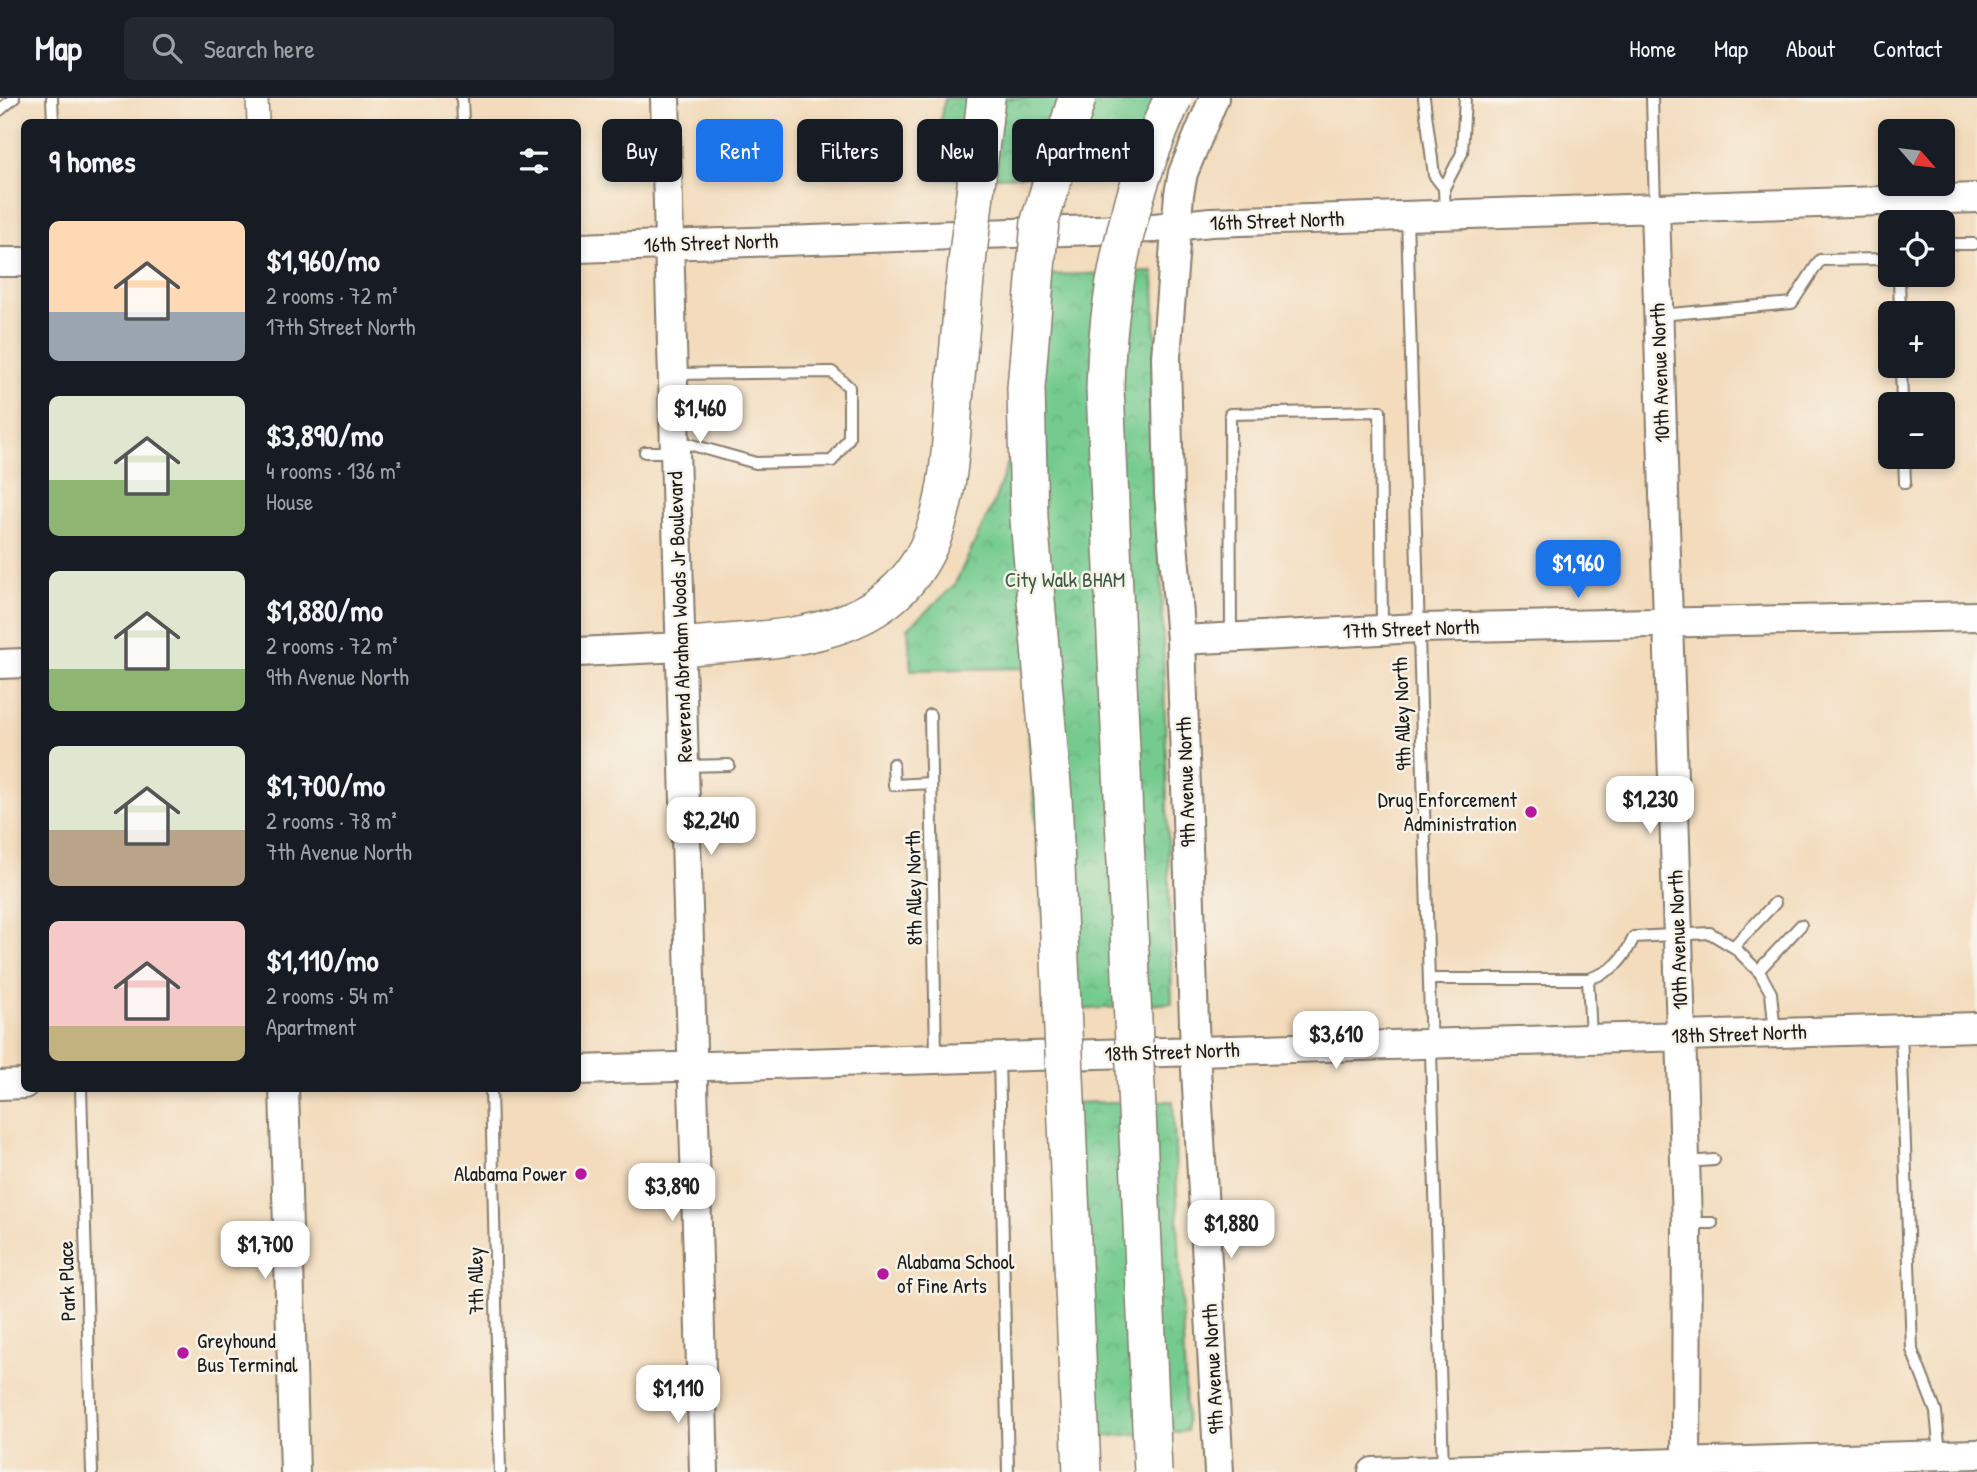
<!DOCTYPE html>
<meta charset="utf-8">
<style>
:root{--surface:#171b24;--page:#242831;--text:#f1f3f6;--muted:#9ea1a6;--line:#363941;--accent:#1a73e8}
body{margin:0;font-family:"Patrick Hand",sans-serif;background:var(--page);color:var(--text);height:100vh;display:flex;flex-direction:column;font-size:26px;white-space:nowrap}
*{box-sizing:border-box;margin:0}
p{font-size:23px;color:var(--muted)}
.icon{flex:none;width:38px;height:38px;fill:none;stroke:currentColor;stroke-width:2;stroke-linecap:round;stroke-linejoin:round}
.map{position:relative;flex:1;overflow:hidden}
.sheet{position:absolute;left:21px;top:21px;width:560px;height:973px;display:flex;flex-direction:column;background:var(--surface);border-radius:10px;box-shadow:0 4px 10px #0003}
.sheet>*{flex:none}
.banner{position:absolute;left:602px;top:21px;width:665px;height:63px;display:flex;gap:14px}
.needle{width:46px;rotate:118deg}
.controls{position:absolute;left:1878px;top:21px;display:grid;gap:14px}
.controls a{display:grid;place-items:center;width:77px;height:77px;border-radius:10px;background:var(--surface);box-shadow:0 4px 10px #0003;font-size:35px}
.price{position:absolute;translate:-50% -60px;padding:0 16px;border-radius:14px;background:#fff;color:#222;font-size:23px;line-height:46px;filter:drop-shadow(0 2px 4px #0008)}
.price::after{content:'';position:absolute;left:50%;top:42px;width:21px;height:16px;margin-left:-10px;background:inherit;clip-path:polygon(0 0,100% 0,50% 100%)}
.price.active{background:var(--accent);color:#fff}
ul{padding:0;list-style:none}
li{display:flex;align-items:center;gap:21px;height:175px;padding:0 28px}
li span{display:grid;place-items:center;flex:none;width:196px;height:140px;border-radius:10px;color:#555}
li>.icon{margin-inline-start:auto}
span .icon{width:84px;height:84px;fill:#fffc;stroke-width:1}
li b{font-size:30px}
h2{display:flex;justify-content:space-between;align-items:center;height:84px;padding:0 28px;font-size:30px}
.chip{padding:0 24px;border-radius:10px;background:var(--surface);box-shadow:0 4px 10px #0003;font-size:24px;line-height:63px}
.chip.active{background:var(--accent);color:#fff}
header{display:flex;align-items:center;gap:42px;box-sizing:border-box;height:98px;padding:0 35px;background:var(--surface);border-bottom:2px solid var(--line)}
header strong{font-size:33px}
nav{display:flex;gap:38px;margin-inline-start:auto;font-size:24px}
.search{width:490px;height:63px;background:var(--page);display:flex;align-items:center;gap:18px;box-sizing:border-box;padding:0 24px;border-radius:10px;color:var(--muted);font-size:26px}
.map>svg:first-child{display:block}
.park{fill:url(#park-crowns);stroke:#487456;stroke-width:2}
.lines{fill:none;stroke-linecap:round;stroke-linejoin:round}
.lane-casing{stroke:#887c6c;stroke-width:14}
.street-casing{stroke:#887c6c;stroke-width:24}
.secondary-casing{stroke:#887c6c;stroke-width:32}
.highway-casing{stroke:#887c6c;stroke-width:40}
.lane{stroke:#fff;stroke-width:10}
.street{stroke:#fff;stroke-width:21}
.secondary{stroke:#fff;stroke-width:28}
.highway{stroke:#fff;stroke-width:37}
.highway-bridge-casing{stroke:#887c6c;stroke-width:40;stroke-linecap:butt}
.highway-bridge{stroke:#fff;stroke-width:37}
.poi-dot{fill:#b5179e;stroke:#f7f3e8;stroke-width:2.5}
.labels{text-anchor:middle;stroke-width:5;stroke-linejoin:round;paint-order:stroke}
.street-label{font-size:21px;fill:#1c1c1c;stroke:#f7f3e8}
.park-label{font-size:21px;fill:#3b5944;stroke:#f7f3e8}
.poi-label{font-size:21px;fill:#1c1c1c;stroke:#f7f3e8;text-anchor:end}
</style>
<header>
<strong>Map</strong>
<div class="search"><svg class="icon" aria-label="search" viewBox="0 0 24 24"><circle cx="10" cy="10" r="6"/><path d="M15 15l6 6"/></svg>Search here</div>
<nav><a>Home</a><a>Map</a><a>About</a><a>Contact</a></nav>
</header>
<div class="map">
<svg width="1977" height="1374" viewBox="0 0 1977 1374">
<defs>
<pattern id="park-crowns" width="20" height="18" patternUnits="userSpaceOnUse" patternTransform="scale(1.75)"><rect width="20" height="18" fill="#75cb8f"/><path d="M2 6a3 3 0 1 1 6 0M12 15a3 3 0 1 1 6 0" fill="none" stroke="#65ae7b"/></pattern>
</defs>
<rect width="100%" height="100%" fill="#f7f3e8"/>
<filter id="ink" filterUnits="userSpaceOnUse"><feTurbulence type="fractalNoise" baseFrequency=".0143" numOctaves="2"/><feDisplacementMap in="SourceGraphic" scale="14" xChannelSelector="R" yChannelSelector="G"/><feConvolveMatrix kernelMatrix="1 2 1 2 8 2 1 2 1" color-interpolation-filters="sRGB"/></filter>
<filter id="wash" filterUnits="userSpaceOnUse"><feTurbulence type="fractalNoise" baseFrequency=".00686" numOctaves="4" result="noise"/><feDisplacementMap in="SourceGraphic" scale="28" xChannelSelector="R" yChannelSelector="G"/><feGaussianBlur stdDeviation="1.57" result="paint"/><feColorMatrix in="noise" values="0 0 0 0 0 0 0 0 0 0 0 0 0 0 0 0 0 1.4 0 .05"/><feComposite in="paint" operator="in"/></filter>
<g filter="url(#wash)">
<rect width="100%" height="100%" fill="#f3dbbc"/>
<path class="park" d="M945,0H1189L1156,74L927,81Z
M1154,174L1172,905L1051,914L1023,570L911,572L908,530L954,488L994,404L1014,347L1016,178Z
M1173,1003L1187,1333L1077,1340L1060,1005Z"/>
</g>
<g filter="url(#ink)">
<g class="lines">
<g class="lane-casing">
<path id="lane" d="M52,0L53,24
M462,0L463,24
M1424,0L1434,77L1444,90
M1652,0L1655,109
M0,12L14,0
M1899,103V124
M1445,117L1444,90L1462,55L1465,0
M1407,119L1443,1372
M1942,146H1974
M1899,177L1900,215
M1660,217L1792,205L1820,162L1881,161L1890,154
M1901,268L1902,306
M674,276L832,274L849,289V340L832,363L756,365L678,343
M645,354H672
M1904,359L1905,385
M1231,538L1230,316L1380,313L1382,530
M930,617L936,959
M893,666L894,687L931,685
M684,668L729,667
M1733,849L1775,805
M1758,873L1801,827
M1429,881H1588L1591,938
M1588,881C1614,873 1623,863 1634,839L1710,835L1735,850L1760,875L1771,895L1775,935
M1901,931L1912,1252L1936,1314L1940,1357
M999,959L1008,1374
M81,990L92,1374
M491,990L500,1374
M1685,1064L1714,1062
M1687,1125H1712"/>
</g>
<g class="street-casing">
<path id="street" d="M257,0L258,24"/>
</g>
<g class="secondary-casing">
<path id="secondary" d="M665,0L704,1374
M1214,0L1183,75L1179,96L1166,259L1169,395L1181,542L1195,954L1219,1374
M1655,110L1687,1125L1686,1364
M578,150L1154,130L1211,124L1977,100
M0,164H24
M1181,542L1419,530L1977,518
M578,554L681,549
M0,566L24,565
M578,972L1977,929
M0,987L24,986
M284,990L295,1374
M1373,1374L1977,1356"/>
</g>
<g class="highway-casing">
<path id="highway" d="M681,549C734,543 794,544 844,525C944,488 948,394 954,303C957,265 961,228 964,191"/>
</g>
<use href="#lane" class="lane"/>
<use href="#street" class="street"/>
<use href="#secondary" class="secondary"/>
<use href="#highway" class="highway"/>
<g class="highway-bridge-casing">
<path id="highway-bridge" d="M1077,0L1040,123L1026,290L1029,421L1053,699L1082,1374
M964,191L986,0
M1153,1374L1105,290C1107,190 1131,91 1173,0"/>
</g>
<use href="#highway-bridge" class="highway-bridge"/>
</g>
</g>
<g class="poi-dot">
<circle cx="1531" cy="714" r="7"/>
<circle cx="581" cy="1076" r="7"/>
<circle cx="883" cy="1176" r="7"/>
<circle cx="183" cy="1255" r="7"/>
</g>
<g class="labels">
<g class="street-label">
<text transform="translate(1277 123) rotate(-2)" y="7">16th Street North</text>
<text transform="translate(711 145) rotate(-2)" y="7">16th Street North</text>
<text transform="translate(1660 275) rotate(-92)" y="7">10th Avenue North</text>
<text transform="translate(680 519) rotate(-92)" y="7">Reverend Abraham Woods Jr Boulevard</text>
<text transform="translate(1411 531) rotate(-2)" y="7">17th Street North</text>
<text transform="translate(1402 616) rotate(-92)" y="7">9th Alley North</text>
<text transform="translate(1186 684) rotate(-92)" y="7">9th Avenue North</text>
<text transform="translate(914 790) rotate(-91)" y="7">8th Alley North</text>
<text transform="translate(1678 842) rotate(-92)" y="7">10th Avenue North</text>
<text transform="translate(1739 936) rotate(-2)" y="7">18th Street North</text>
<text transform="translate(1172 954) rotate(-2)" y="7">18th Street North</text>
<text transform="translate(67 1183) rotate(-92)" y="7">Park Place</text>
<text transform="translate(476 1183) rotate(-91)" y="7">7th Alley</text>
<text transform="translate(1213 1271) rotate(-93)" y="7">9th Avenue North</text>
</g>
<g class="park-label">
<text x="1065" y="489">City Walk BHAM</text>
</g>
<g class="poi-label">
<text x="1517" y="709">Drug Enforcement<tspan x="1517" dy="24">Administration</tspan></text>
<text x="567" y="1083">Alabama Power</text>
<text x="897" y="1171" text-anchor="start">Alabama School<tspan x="897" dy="24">of Fine Arts</tspan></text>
<text x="197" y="1250" text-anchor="start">Greyhound<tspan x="197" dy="24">Bus Terminal</tspan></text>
</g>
</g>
</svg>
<div class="controls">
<a><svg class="needle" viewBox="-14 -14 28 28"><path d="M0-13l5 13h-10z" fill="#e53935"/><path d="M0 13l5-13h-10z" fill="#9ea1a6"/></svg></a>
<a><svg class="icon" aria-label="locate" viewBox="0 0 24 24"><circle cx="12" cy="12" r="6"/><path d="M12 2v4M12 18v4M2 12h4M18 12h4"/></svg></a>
<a>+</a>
<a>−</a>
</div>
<b class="price" style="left:700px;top:347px">$1,460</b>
<b class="price active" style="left:1578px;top:502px">$1,960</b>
<b class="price" style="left:1650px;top:738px">$1,230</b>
<b class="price" style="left:711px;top:759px">$2,240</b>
<b class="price" style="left:1336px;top:973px">$3,610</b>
<b class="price" style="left:672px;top:1125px">$3,890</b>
<b class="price" style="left:1231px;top:1162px">$1,880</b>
<b class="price" style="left:265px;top:1183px">$1,700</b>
<b class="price" style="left:678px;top:1327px">$1,110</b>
<div class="banner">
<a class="chip">Buy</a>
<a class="chip active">Rent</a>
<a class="chip">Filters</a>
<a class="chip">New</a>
<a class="chip">Apartment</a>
</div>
<section class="sheet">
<h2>9 homes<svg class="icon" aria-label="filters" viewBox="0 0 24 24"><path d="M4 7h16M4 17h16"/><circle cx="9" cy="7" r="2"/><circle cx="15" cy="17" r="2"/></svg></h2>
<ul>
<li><span style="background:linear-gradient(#ffd9b3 65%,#9aa5b1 0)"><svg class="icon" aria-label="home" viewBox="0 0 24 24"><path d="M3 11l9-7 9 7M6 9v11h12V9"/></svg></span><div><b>$1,960/mo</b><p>2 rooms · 72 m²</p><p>17th Street North</p></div></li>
<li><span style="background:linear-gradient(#dfe7d0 60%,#8fb573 0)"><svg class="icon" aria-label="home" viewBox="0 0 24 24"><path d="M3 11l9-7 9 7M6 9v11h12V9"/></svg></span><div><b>$3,890/mo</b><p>4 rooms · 136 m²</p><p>House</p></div></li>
<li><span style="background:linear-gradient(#dfe7d0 70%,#8fb573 0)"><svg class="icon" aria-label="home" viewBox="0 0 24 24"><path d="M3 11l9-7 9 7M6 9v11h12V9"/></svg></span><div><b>$1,880/mo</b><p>2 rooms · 72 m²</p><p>9th Avenue North</p></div></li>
<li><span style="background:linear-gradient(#dfe7d0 60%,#b9a48a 0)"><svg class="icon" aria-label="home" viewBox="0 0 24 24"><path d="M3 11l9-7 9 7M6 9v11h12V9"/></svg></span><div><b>$1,700/mo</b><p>2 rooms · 78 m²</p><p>7th Avenue North</p></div></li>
<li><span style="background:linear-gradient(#f6c9c9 75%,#c2b280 0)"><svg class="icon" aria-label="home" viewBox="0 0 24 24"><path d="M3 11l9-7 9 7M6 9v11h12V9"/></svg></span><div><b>$1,110/mo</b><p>2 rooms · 54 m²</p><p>Apartment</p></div></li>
</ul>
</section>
</div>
